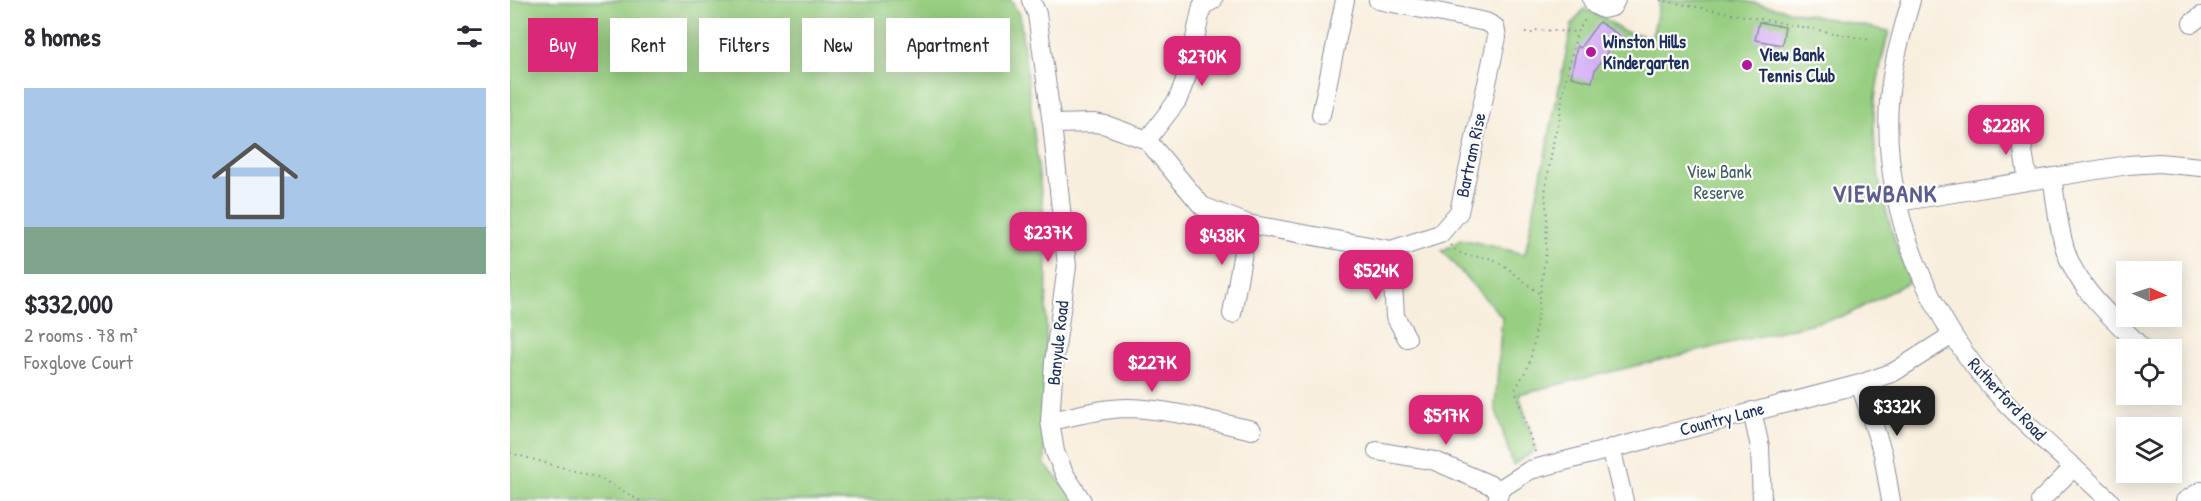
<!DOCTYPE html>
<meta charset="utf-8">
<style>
:root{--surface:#fff;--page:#f7f7f7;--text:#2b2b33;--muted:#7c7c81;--accent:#db2777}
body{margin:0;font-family:"Patrick Hand",sans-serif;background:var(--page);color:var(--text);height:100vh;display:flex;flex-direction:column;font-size:22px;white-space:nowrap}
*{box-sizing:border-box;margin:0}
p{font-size:20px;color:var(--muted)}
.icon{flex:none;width:33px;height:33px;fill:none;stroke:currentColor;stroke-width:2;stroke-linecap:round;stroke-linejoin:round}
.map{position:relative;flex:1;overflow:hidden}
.drawer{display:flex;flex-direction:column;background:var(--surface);width:510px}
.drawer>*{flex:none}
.guide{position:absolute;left:18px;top:18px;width:570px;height:54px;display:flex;gap:12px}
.needle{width:39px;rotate:93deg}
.controls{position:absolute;left:1606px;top:261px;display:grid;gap:12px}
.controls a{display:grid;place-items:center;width:66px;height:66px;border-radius:0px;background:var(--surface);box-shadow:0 3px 15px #0003;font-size:30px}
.price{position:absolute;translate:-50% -51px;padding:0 14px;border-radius:12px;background:var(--accent);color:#fff;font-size:20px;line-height:39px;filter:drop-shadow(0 2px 3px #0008)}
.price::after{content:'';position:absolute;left:50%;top:36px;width:18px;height:14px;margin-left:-9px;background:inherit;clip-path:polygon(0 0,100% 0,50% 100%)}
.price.selected{background:#222;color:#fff}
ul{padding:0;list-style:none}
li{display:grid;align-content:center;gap:12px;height:318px;padding:0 24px}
li span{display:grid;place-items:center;height:186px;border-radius:0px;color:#555}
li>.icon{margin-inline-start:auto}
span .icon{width:108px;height:108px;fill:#fffc;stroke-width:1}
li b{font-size:26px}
h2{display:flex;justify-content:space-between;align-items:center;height:72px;padding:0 24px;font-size:26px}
.pill{padding:0 21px;border-radius:0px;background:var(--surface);box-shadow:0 3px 15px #0003;font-size:21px;line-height:54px}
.pill.selected{background:var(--accent);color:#fff}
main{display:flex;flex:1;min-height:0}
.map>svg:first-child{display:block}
.green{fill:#97ce81;stroke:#597e70;stroke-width:1.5}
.building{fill:#d5b1f6}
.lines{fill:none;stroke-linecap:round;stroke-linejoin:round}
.minor-casing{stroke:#8a8e9e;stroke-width:20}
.path{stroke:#8a8e9e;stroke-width:2;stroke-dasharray:1.5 4.5;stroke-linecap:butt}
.minor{stroke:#fff;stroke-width:18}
.poi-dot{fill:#b5179e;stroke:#fdfcf7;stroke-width:2}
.labels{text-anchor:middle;stroke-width:4.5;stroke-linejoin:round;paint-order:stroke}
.poi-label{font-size:18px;font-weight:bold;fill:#1b2f5e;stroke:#fdfcf7;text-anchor:start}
.street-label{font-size:18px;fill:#1b2f5e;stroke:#fdfcf7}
.park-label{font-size:18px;fill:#405f68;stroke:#fdfcf7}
.district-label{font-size:24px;font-weight:bold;letter-spacing:1.5px;fill:#5c5c93;stroke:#fdfcf7}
</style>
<main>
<section class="drawer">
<h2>8 homes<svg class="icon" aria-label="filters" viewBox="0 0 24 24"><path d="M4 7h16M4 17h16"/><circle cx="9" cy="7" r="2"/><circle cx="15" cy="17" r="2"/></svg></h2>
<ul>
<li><span style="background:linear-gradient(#a9c7e8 75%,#7fa58c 0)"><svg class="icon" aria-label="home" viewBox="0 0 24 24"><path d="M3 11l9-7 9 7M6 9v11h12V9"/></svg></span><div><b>$332,000</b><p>2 rooms · 78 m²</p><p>Foxglove Court</p></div></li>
</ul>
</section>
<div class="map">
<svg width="1691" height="501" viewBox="0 0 1691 501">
<rect width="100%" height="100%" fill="#fdfcf7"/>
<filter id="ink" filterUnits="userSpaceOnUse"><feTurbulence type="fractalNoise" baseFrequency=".0167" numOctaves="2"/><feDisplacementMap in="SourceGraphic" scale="12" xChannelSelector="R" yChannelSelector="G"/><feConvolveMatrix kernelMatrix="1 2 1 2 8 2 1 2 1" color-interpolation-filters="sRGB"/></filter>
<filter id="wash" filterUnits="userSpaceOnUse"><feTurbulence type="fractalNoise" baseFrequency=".008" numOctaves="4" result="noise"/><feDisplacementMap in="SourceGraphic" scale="24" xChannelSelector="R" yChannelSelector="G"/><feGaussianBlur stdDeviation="1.35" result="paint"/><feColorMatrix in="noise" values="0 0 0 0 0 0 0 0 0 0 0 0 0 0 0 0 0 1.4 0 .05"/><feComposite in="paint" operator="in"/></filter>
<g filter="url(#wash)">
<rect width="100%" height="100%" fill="#f8eedd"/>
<path class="green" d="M0,0H501L510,17L537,241L535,465L568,501H0Z
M1150,0H1229L1379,31C1373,53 1368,76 1365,99C1359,162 1378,224 1399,282L1337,315L1009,394L1026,450L1003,465L985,407L992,317L932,251L952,239L1015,254L1062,24L1074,9L1094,18L1113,31L1142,37Z"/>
<g id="blocks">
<path class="building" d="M1089,22L1109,35L1085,70L1082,82L1061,77L1067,46L1070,48Z
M1249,22L1275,27L1272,45L1245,40Z"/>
</g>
</g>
<g filter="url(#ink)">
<use href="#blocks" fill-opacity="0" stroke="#8a8e9e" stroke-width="1.5"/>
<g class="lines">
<g class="minor-casing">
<path id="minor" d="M521,0L527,14L542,124L557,266L544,362L540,421L545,452L555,475L572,501
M1082,0L1085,5L1093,9L1102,7L1106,0
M1401,0C1392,33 1381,68 1379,102C1372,209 1419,320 1491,398C1525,434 1564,467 1600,501
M1682,23L1691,16
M811,115L835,0
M542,124L585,123L596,125L637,140L692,206L738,224L881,250L930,234L949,212L987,37L985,27L976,22L868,0
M1509,126L1518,181
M637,140L667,101L677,76L692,6L703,0
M1542,177C1546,200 1548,226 1555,249C1568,291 1605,319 1634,350
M1388,202L1618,165L1649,163L1691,167
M881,250L885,316L897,338
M722,314L738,224
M1350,384L1373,454L1381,501
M1242,411L1250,447L1252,501
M540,421C566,416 592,408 618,408C660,409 702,421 742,430
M1101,448L1114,501
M867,451L925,461L990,489
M987,501L990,489L1020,470L1350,384L1384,372L1442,335
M1530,501L1564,467
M1675,501L1691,491"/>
</g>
<path class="path" d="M1150,0L1361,40
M1015,33H1024L1027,30L1067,32
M940,245C959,264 969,251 988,262C1003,271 1016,284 1030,294
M1025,452L1005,390L1019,365L1024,342L1036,251L1037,217L1035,192L1045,133L1049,123L1053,91L1067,32L1077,17
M0,453L90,478L130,501"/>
<use href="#minor" class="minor"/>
</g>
</g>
<g class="poi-dot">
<circle cx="1081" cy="52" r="6"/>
<circle cx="1237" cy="65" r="6"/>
</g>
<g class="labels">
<g class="poi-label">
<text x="1093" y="48">Winston Hills<tspan x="1093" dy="21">Kindergarten</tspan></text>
<text x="1249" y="61">View Bank<tspan x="1249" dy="21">Tennis Club</tspan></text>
</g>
<g class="street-label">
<text transform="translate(961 155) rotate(-78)" y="6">Bartram Rise</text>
<text transform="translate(548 343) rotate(-84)" y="6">Banyule Road</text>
<text transform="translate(1497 399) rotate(47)" y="6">Rutherford Road</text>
<text transform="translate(1212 419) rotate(-15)" y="6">Country Lane</text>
</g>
<g class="park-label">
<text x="1209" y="178">View Bank<tspan x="1209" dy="21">Reserve</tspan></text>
</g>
<g class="district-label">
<text x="1375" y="202">VIEWBANK</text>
</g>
</g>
</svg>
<div class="controls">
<a><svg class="needle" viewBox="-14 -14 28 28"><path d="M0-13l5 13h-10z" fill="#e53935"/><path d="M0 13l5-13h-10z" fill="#7c7c81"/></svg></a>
<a><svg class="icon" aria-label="locate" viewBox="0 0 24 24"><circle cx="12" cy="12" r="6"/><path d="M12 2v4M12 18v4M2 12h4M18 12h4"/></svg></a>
<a><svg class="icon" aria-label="layers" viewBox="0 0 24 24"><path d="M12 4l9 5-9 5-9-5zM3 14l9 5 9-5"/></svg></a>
</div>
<b class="price" style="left:692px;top:87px">$270K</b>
<b class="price" style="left:1496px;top:156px">$228K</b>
<b class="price" style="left:538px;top:263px">$237K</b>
<b class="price" style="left:712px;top:266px">$438K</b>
<b class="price" style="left:866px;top:301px">$524K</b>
<b class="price" style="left:642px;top:393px">$227K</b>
<b class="price selected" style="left:1387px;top:437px">$332K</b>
<b class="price" style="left:936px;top:446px">$517K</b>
<div class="guide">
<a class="pill selected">Buy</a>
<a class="pill">Rent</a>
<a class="pill">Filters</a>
<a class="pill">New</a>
<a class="pill">Apartment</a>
</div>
</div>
</main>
